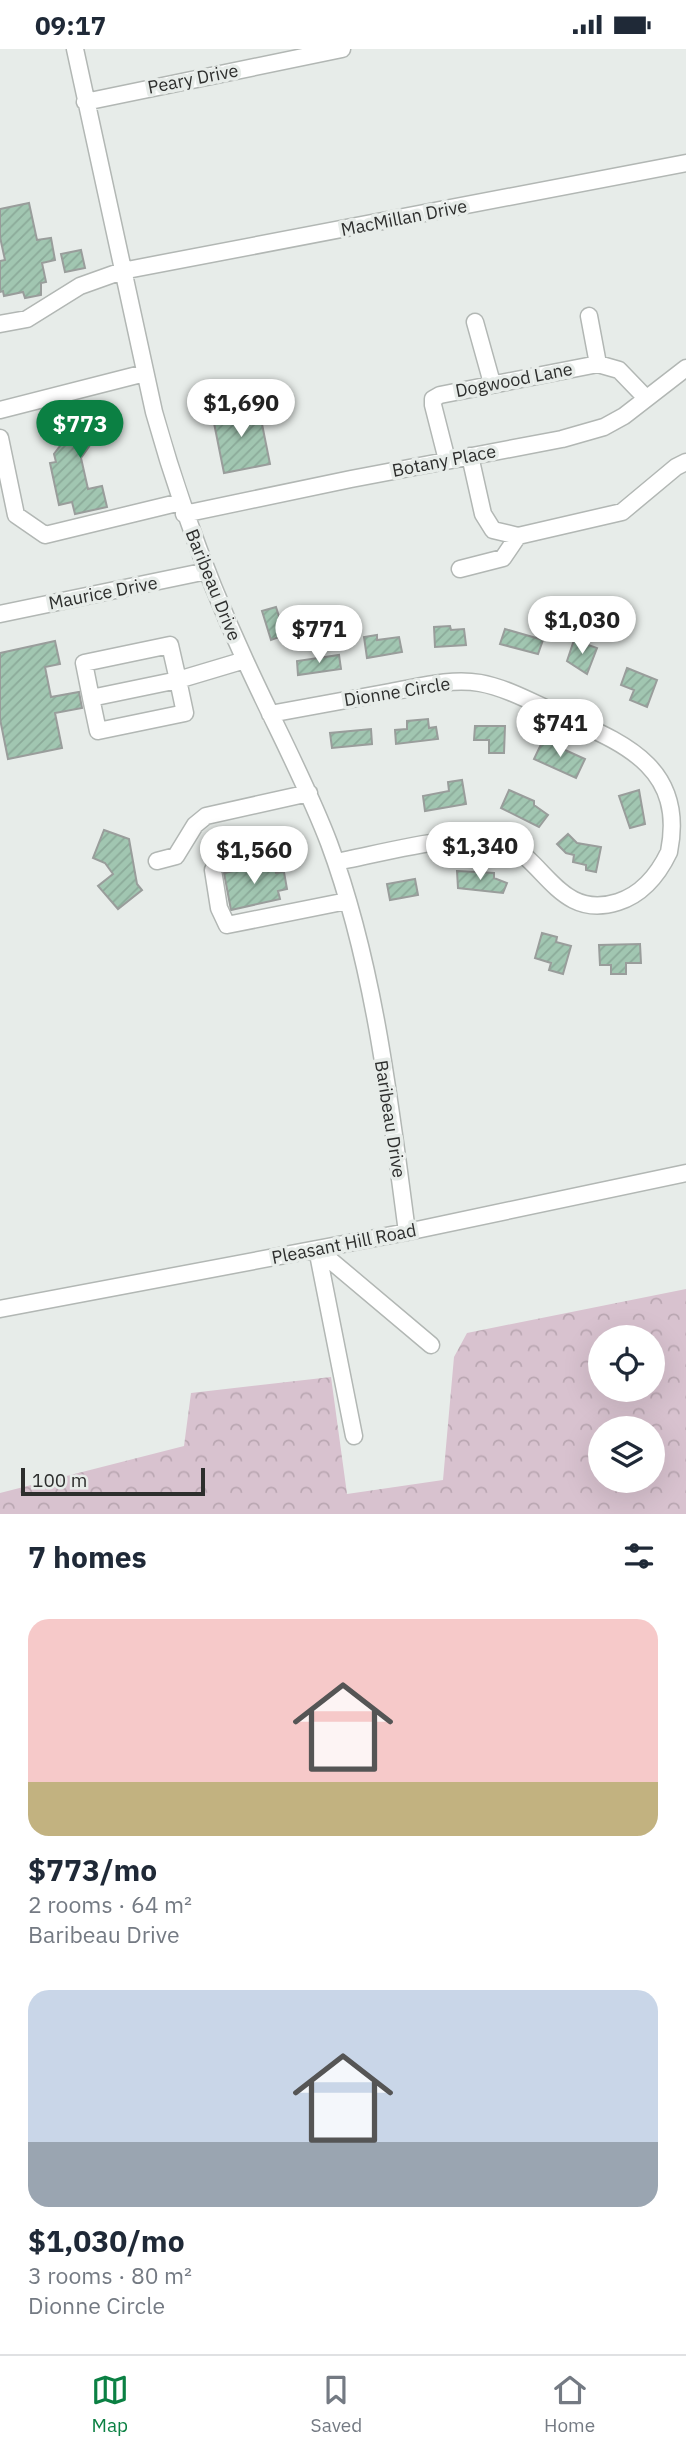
<!DOCTYPE html>
<meta charset="utf-8">
<style>
:root{--surface:#fff;--page:#f6f6f7;--text:#1f2937;--muted:#747a83;--line:#e0e1e3;--accent:#0b8043}
body{margin:0;font-family:"IBM Plex Sans",sans-serif;background:var(--page);color:var(--text);height:100vh;display:flex;flex-direction:column;font-size:26px;white-space:nowrap}
*{box-sizing:border-box;margin:0}
p{font-size:23px;color:var(--muted)}
.icon{flex:none;width:38px;height:38px;fill:none;stroke:currentColor;stroke-width:2;stroke-linecap:round;stroke-linejoin:round}
.map{position:relative;height:1465px;overflow:hidden}
.drawer{display:flex;flex-direction:column;background:var(--surface);flex:1}
.drawer>*{flex:none}
.tools{position:absolute;left:588px;top:1276px;display:grid;gap:14px}
.tools a{display:grid;place-items:center;width:77px;height:77px;border-radius:50%;background:var(--surface);box-shadow:0 7px 28px #0002;font-size:35px}
.scale{position:absolute;left:21px;bottom:18px;width:184px;box-sizing:border-box;padding-left:7px;border:4px solid #2d2e2d;border-top:0;font-size:19px;line-height:24px;white-space:nowrap;color:#2d2e2d;-webkit-text-stroke:5px #e7ece9;paint-order:stroke}
.price{position:absolute;translate:-50% -60px;padding:0 16px;border-radius:24px;background:#fff;color:#222;font-size:23px;line-height:46px;filter:drop-shadow(0 2px 4px #0008)}
.price::after{content:'';position:absolute;left:50%;top:42px;width:21px;height:16px;margin-left:-10px;background:inherit;clip-path:polygon(0 0,100% 0,50% 100%)}
.price.on{background:var(--accent);color:#fff}
ul{padding:0;list-style:none}
li{display:grid;align-content:center;gap:14px;height:371px;padding:0 28px}
li span{display:grid;place-items:center;height:217px;border-radius:21px;color:#555}
li>.icon{margin-inline-start:auto}
span .icon{width:126px;height:126px;fill:#fffc;stroke-width:1}
li b{font-size:30px}
h2{display:flex;justify-content:space-between;align-items:center;height:84px;padding:0 28px;font-size:30px}
.status{display:flex;justify-content:space-between;align-items:center;height:49px;padding:0 35px;background:var(--surface);direction:ltr}
.status svg{height:19px;fill:currentColor}
.tabs{display:flex;justify-content:space-around;align-items:center;height:98px;border-top:2px solid var(--line);background:var(--surface);font-size:19px;color:var(--muted)}
.tabs a{display:grid;justify-items:center;gap:4px}
.tabs .on{color:var(--accent)}
.map>svg:first-child{display:block}
.forest{fill:url(#forest-crowns);fill-rule:evenodd}
.building{fill:url(#building-hatch);stroke:#999d9b;stroke-width:2}
.lines{fill:none;stroke-linecap:round;stroke-linejoin:round}
.minor-casing{stroke:#b2b7b4;stroke-width:19}
.minor{stroke:#fff;stroke-width:16}
.labels{text-anchor:middle;stroke-width:7;stroke-linejoin:round;paint-order:stroke}
.street-label{font-size:18px;fill:#2d2e2d;stroke:#e7ece9}
</style>
<div class="status"><b>09:17</b><svg viewBox="0 0 49 12"><path d="M0 12V9h3v3zM5 12V6h3v6zM10 12V3h3v9zM15 12V0h3v12zM26 1h20v11H26zM47 4h2v5h-2z"/></svg></div>
<div class="map">
<svg width="686" height="1465" viewBox="0 0 686 1465">
<defs>
<pattern id="forest-crowns" width="20" height="18" patternUnits="userSpaceOnUse" patternTransform="scale(1.75)"><rect width="20" height="18" fill="#d8c2cf"/><path d="M2 6a3 3 0 1 1 6 0M12 15a3 3 0 1 1 6 0" fill="none" stroke="#baa7b2"/></pattern>
<pattern id="building-hatch" width="6" height="6" patternUnits="userSpaceOnUse" patternTransform="scale(1.75)"><rect width="6" height="6" fill="#a1c6b1"/><path d="M-1 1l2-2M0 6l6-6M5 7l2-2" fill="none" stroke="#8baa99"/></pattern>
</defs>
<rect width="100%" height="100%" fill="#e7ece9"/>
<path class="forest" d="M686,1240V1465H0V1444L184,1397L191,1344L331,1328L347,1445L443,1431L454,1308L467,1284ZM600,1288H653V1340H600ZM600,1379H653V1432H600Z"/>
<path class="building" d="M29,154L37,191L51,189L55,211L42,214L46,233L41,234V246L25,249L23,243L4,247L3,242L0,243V212L5,211L0,188V160Z
M81,201L85,219L65,223L61,205Z
M103,353L110,385L95,389L81,409L88,440L102,437L107,458L75,465L72,453L59,456L50,414L56,413L54,405L75,377L71,360Z
M258,355L270,415L224,424L212,364Z
M276,558L285,586L271,591L262,562Z
M450,577L451,581L464,580L466,596L435,598L434,578Z
M505,580L543,591L538,605L500,595Z
M377,586V591L399,588L402,603L367,609L364,588Z
M574,591L597,599L587,625L567,612Z
M55,592L60,615L45,618L51,648L79,643L82,659L55,664L62,699L8,710L0,670V604Z
M339,606L341,620L298,626L297,612Z
M627,619L657,631L647,658L630,651L634,641L621,636Z
M428,670L429,679L436,678L438,690L396,695L395,681L407,680V672Z
M475,677H505L504,704H489V691H474Z
M371,680L372,695L332,699L330,684Z
M543,691L585,710L576,729L534,710Z
M462,731L466,755L425,762L423,747L449,742L448,733Z
M509,741L534,752V756L548,766L539,778L501,759Z
M639,741L645,775L630,779L619,747Z
M104,781L129,790L137,835L142,841L118,860L98,837L113,825L105,814L93,809Z
M568,785L577,794L601,798L596,823L586,821V816L573,813L574,806L566,804L557,795Z
M274,814L276,824L284,823L287,840L278,842L280,850L231,861L224,824Z
M457,822L494,824V829L507,834L503,844L458,839Z
M415,830L418,846L390,851L387,835Z
M542,884L557,888L556,893L571,897L563,925L549,921L551,914L535,909Z
M640,895L641,914H626V925H611V916H600L599,896Z"/>
<g class="lines">
<g class="minor-casing">
<path id="minor" d="M75,0L154,363C178,449 208,531 245,611C273,673 305,731 329,794C374,915 390,1054 407,1183
M85,53L342,0
M589,267L598,315
M475,273L492,334
M0,275L27,270L80,237L122,222L686,114
M0,361L145,324
M0,389L16,466L45,486L181,453
M470,407L483,465L493,481L518,487L622,463L676,418L686,413
M447,411L433,356V350L440,346L598,315L619,321L646,349
M184,465L351,430L562,390L604,378L624,367L686,319
M460,520L503,509L518,487
M0,565L207,522
M91,649L98,682L185,664L178,631L91,649L84,614L170,596L178,631L245,611
M270,665C310,658 350,650 390,643C419,638 450,629 480,634C508,639 537,656 563,667C623,694 686,718 669,803C658,826 643,845 618,853C561,871 547,815 507,795C473,778 376,806 336,813
M234,807L221,811L213,821L219,859L227,876L347,852
M157,812L176,807L195,776L206,767L309,744
M317,1200L354,1387
M317,1200L431,1296
M0,1260L407,1183L686,1124"/>
</g>
<use href="#minor" class="minor"/>
</g>
<g class="labels">
<g class="street-label">
<text transform="translate(193 30) rotate(-11)" y="6">Peary Drive</text>
<text transform="translate(404 169) rotate(-11)" y="6">MacMillan Drive</text>
<text transform="translate(514 331) rotate(-11)" y="6">Dogwood Lane</text>
<text transform="translate(444 412) rotate(-11)" y="6">Botany Place</text>
<text transform="translate(213 536) rotate(68)" y="6">Baribeau Drive</text>
<text transform="translate(103 544) rotate(-11)" y="6">Maurice Drive</text>
<text transform="translate(397 643) rotate(-9)" y="6">Dionne Circle</text>
<text transform="translate(390 1070) rotate(81)" y="6">Baribeau Drive</text>
<text transform="translate(344 1195) rotate(-11)" y="6">Pleasant Hill Road</text>
</g>
</g>
</svg>
<div class="tools">
<a><svg class="icon" aria-label="locate" viewBox="0 0 24 24"><circle cx="12" cy="12" r="6"/><path d="M12 2v4M12 18v4M2 12h4M18 12h4"/></svg></a>
<a><svg class="icon" aria-label="layers" viewBox="0 0 24 24"><path d="M12 4l9 5-9 5-9-5zM3 14l9 5 9-5"/></svg></a>
</div>
<div class="scale">100 m</div>
<b class="price" style="left:241px;top:390px">$1,690</b>
<b class="price on" style="left:80px;top:411px">$773</b>
<b class="price" style="left:582px;top:607px">$1,030</b>
<b class="price" style="left:319px;top:616px">$771</b>
<b class="price" style="left:560px;top:710px">$741</b>
<b class="price" style="left:480px;top:833px">$1,340</b>
<b class="price" style="left:254px;top:837px">$1,560</b>
</div>
<section class="drawer">
<h2>7 homes<svg class="icon" aria-label="filters" viewBox="0 0 24 24"><path d="M4 7h16M4 17h16"/><circle cx="9" cy="7" r="2"/><circle cx="15" cy="17" r="2"/></svg></h2>
<ul>
<li><span style="background:linear-gradient(#f6c9c9 75%,#c2b280 0)"><svg class="icon" aria-label="home" viewBox="0 0 24 24"><path d="M3 11l9-7 9 7M6 9v11h12V9"/></svg></span><div><b>$773/mo</b><p>2 rooms · 64 m²</p><p>Baribeau Drive</p></div></li>
<li><span style="background:linear-gradient(#c9d6e8 70%,#9aa5b1 0)"><svg class="icon" aria-label="home" viewBox="0 0 24 24"><path d="M3 11l9-7 9 7M6 9v11h12V9"/></svg></span><div><b>$1,030/mo</b><p>3 rooms · 80 m²</p><p>Dionne Circle</p></div></li>
</ul>
</section>
<nav class="tabs">
<a class="on"><svg class="icon" aria-label="map" viewBox="0 0 24 24"><path d="M3 6l6-2 6 2 6-2v14l-6 2-6-2-6 2zM9 4v14M15 6v14"/></svg>Map</a>
<a><svg class="icon" aria-label="saved" viewBox="0 0 24 24"><path d="M7 4h10v16l-5-4-5 4z"/></svg>Saved</a>
<a><svg class="icon" aria-label="home" viewBox="0 0 24 24"><path d="M3 11l9-7 9 7M6 9v11h12V9"/></svg>Home</a>
</nav>
